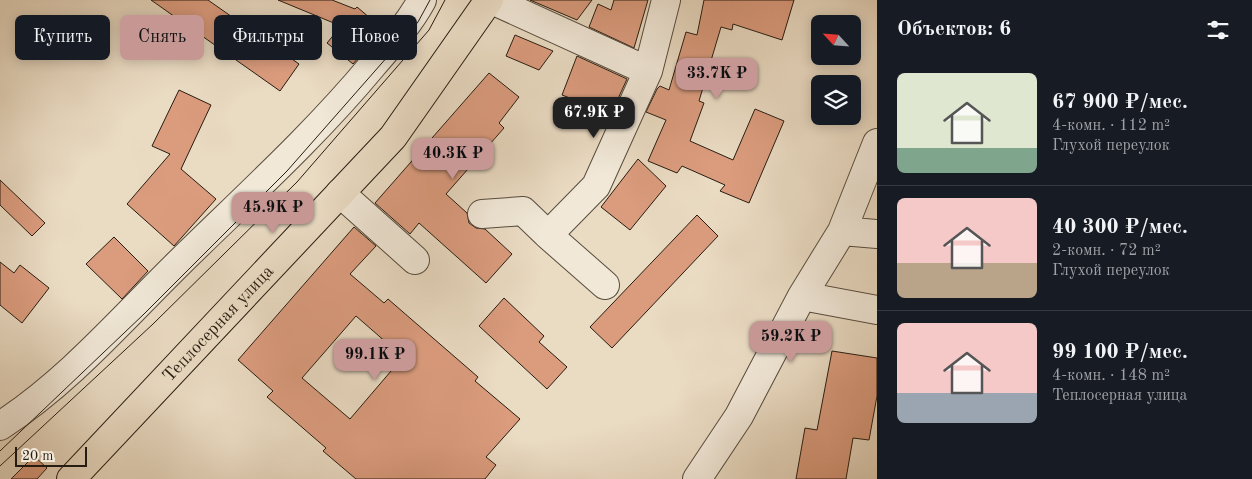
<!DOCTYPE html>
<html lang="ru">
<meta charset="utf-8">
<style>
:root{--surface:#171b24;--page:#242831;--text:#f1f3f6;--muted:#9ea1a6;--line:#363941;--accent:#c59692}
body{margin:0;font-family:"Old Standard TT",serif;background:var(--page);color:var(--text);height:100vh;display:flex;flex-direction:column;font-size:19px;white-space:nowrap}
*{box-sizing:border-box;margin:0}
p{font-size:16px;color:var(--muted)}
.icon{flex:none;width:28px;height:28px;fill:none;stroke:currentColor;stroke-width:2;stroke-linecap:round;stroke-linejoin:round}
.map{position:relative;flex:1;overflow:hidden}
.details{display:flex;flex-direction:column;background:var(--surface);width:375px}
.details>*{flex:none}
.top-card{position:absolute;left:15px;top:15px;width:475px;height:45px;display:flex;gap:10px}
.needle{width:32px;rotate:296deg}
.buttons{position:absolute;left:811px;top:15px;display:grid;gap:10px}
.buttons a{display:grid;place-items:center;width:50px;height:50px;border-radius:8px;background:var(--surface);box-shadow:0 2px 12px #0003;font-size:25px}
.scale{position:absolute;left:15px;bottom:12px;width:72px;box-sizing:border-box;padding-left:5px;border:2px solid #261c11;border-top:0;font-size:14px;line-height:18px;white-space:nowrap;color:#261c11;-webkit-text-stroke:4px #f1e8d8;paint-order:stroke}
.price{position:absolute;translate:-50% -42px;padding:0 11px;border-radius:10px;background:var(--accent);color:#111;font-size:16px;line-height:32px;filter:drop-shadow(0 1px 2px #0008)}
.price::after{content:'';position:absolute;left:50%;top:30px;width:15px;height:11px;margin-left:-8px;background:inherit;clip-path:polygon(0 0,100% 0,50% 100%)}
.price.selected{background:#222;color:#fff}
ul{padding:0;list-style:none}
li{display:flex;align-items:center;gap:15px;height:125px;padding:0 20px}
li+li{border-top:1px solid var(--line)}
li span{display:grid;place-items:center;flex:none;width:140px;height:100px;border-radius:8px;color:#555}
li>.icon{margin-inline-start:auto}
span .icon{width:60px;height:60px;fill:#fffc;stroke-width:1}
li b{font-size:21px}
h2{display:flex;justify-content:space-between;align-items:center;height:60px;padding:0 20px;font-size:21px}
.pill{padding:0 18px;border-radius:8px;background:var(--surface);box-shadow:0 2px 12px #0003;font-size:18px;line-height:45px}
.pill.selected{background:var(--accent);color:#111}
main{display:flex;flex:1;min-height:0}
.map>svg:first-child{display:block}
.building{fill:#db9c7e;stroke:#261c11;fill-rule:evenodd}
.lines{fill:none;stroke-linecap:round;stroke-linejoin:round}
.minor-casing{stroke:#574c3e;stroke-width:30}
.major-casing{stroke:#261c11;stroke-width:30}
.minor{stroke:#f1e8d8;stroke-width:28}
.major{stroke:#eadbc3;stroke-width:28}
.tram{stroke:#261c11;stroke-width:1}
.labels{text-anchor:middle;stroke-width:4.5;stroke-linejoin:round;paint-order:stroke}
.street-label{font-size:18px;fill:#261c11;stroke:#f1e8d8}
</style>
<main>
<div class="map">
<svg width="877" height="479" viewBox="0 0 877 479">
<rect width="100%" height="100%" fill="#eadbc3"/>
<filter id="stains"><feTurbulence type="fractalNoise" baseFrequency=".004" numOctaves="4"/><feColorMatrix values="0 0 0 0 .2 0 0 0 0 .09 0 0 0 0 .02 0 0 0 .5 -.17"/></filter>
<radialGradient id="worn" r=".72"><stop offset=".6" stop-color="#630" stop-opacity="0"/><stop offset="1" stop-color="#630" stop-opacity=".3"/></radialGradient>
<path class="building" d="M151,0H208L299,64L280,91Z
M278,0H332L355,9L357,7L383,29L353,64L327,43L341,26Z
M530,0H592L577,20Z
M614,0H648L634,48L589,27L598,4L611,10Z
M704,0H794L782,40L733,24L732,30L721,27L699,101L704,103L690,141L733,160L755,109L784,121L749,203L720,191L725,185L682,166L677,173L648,161L666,120L646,112L657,89L660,86L669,90L686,32L697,35Z
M515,35L553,51L539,70L506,56Z
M577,56L627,79L611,114L562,95Z
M489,73L519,97L499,123L504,128L446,194L467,213L469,223L476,228L485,229L512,254L486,283L419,223L410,234L375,203Z
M179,90L211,105L181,169L216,199L174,246L127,204L170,154L152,146Z
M638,159L666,186L630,230L601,207Z
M0,180L45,223L32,236L0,205Z
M697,215L718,236L612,348L590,327Z
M354,227L376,246L350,274L384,303L388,299L478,377L475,381L520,419L486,457L496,465L485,479H356L323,451L326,448L267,397L273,391L238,360ZM356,316L403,357L350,419L302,378Z
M114,237L148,271L122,299L86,264Z
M0,262L14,273L20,265L49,288L22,323L0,305Z
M504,298L544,336L539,342L567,367L547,389L479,326Z
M832,351L877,358V396L869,440L853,438L846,479H796L805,428L817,430Z
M34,456L47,468L37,479H11Z"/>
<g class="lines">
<g class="minor-casing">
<path id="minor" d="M492,0L648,71
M340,193L415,260
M482,214L523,211L548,235L596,186L648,71L666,0
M842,231L877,143
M548,235L605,285
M802,296L877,310
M0,426C68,382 121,320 179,263C244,199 313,137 372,66C390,45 409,24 422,0
M697,479L739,416L802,296L842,231L877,234"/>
</g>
<g class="major-casing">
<g id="major">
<path id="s1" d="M71,479L393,137L489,0"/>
</g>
</g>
<use href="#minor" class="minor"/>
<use href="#major" class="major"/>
<path class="tram" d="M0,451L144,314L287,171L418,22L430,0
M0,466L153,324L297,182L429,30L445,0"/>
</g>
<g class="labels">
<g class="street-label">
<text dy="6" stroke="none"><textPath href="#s1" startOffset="214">Теплосерная улица</textPath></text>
</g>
</g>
<rect width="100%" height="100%" filter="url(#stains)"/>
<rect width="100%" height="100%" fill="url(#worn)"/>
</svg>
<div class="buttons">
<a><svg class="needle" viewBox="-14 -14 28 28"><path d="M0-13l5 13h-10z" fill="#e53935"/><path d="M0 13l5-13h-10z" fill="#9ea1a6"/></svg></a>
<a><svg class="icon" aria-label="layers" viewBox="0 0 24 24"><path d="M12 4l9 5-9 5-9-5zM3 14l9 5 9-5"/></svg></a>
</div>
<div class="scale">20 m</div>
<b class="price" style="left:717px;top:100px">33.7K ₽</b>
<b class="price selected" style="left:594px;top:139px">67.9K ₽</b>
<b class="price" style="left:453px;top:180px">40.3K ₽</b>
<b class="price" style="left:273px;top:234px">45.9K ₽</b>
<b class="price" style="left:791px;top:363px">59.2K ₽</b>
<b class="price" style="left:375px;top:381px">99.1K ₽</b>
<div class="top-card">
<a class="pill">Купить</a>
<a class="pill selected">Снять</a>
<a class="pill">Фильтры</a>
<a class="pill">Новое</a>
</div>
</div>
<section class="details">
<h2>Объектов: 6<svg class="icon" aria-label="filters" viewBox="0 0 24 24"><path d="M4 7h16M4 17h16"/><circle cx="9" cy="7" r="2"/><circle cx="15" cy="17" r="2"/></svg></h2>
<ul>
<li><span style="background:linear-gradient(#dfe7d0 75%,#7fa58c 0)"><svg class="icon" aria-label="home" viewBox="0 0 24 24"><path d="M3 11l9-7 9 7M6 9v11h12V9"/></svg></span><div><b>67 900 ₽/мес.</b><p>4-комн. · 112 m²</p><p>Глухой переулок</p></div></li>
<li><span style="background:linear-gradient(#f6c9c9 65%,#b9a48a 0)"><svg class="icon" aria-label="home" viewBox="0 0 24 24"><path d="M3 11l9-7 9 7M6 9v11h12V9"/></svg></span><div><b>40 300 ₽/мес.</b><p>2-комн. · 72 m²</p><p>Глухой переулок</p></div></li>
<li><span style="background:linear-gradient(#f6c9c9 70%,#9aa5b1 0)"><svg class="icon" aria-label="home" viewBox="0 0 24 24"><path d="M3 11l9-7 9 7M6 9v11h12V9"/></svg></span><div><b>99 100 ₽/мес.</b><p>4-комн. · 148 m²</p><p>Теплосерная улица</p></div></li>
</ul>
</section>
</main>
